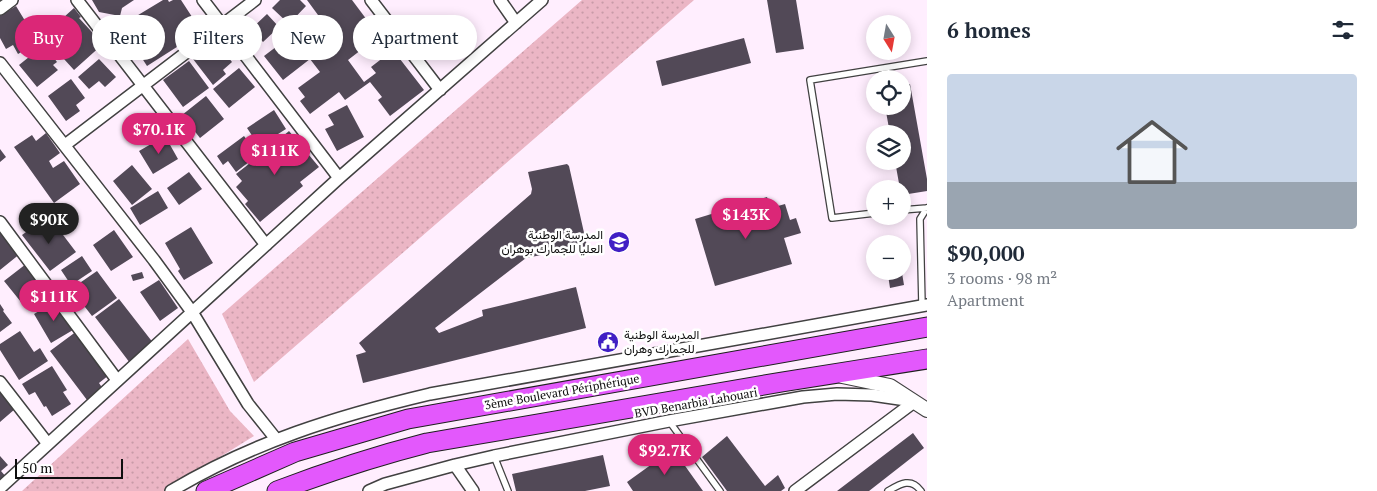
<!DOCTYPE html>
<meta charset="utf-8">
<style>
:root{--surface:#fff;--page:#f2f2f3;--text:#1f2937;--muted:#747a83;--accent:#db2777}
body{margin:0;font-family:"PT Serif",Vazirmatn,serif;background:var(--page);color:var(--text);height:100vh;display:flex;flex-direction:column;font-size:19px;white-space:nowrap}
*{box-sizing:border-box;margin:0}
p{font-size:16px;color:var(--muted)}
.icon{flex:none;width:28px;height:28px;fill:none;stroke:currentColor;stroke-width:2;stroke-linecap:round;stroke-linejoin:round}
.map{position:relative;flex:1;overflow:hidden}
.panel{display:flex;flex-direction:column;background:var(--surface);width:450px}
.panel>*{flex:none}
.guide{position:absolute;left:15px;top:15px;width:475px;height:45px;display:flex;gap:10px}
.needle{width:32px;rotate:169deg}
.tools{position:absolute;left:866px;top:15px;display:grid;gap:10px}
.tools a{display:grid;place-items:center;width:45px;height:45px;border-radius:50%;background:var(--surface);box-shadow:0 2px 12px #0003;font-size:25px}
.scale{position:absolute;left:15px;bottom:12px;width:108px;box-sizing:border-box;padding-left:5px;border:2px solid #0e0e0e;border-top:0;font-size:14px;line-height:18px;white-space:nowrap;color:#0e0e0e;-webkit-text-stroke:4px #fff;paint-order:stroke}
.price{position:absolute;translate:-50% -42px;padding:0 11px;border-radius:18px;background:var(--accent);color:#fff;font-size:16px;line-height:32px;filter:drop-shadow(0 1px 2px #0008)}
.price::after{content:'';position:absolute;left:50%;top:30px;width:15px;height:11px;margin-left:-8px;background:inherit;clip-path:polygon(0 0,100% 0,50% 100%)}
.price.current{background:#222;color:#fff}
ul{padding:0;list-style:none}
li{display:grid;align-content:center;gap:10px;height:265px;padding:0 20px}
li span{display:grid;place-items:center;height:155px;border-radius:5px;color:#555}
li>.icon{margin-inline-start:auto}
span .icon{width:90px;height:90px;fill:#fffc;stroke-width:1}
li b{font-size:21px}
h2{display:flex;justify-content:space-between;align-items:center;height:60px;padding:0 20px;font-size:21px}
.pill{padding:0 18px;border-radius:22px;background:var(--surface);box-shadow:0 2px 12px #0003;font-size:18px;line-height:45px}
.pill.current{background:var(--accent);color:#fff}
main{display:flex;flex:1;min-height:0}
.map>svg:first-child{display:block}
.grass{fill:url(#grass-dots)}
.building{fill:#524957}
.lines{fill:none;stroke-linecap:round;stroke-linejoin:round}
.service-casing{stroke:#414141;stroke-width:8}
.minor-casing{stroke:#414141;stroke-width:14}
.tertiary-casing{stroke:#414141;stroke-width:16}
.trunk-casing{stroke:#1f1f1f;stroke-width:21}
.service{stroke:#fff;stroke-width:5.5}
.minor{stroke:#fff;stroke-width:11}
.tertiary{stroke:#fff;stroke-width:14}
.trunk{stroke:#e358fc;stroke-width:19}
.labels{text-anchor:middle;stroke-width:5;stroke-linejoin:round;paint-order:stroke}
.poi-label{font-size:12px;fill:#0e0e0e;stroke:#fff;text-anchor:end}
.street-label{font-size:12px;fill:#0e0e0e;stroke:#fff}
</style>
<main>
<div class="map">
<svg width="927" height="491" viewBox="0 0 927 491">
<defs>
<pattern id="grass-dots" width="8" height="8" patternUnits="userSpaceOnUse" patternTransform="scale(1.25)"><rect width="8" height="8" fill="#ebb6c5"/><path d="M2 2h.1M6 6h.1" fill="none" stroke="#c89ba8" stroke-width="1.8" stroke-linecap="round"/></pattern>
</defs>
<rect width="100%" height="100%" fill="#ffeefe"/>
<path class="grass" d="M582,0H694L254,382L222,314Z
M188,339L230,411L254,436L165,491H22Z"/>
<path class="building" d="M92,0H134L122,8L120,16L99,12Z
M163,0H168L169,2L173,0H181L196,23L175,36L180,45L147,66L136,49L129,54L123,44L129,40L120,26Z
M280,0H300L306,6L289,24L272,8Z
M307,0H352L379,36L348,60L364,82L376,73L371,67L393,50L424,90L390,116L378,100L382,97L370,82L345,100L339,92L310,114L300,101L305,97L298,88L320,72L310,59L283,80L264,56L318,15Z
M767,0H796L804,49L776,53Z
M16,6L38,42L18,54L13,45L6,49L0,38V16Z
M74,8L81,17L79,18L103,44L74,70L43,36Z
M267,14L279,27L263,42L251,29Z
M744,38L751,63L662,86L656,61Z
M215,41L232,62L223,70L226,74L213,85L193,59Z
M44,45L57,62L53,65L58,70L37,87L19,65Z
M99,59L116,77L105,87L99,81L89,89L78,77Z
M189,61L209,88L183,107L163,80Z
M239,68L255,87L229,108L213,89Z
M71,79L85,98L76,105L80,111L66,121L48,96Z
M910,84L927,179V191L902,195V189H900L895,161H902V134H890L885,106H902V85Z
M206,96L224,119L200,138L182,115Z
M347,105L364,137L337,151L325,129L334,125L328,115Z
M274,110L286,129L259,146L247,128Z
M289,131L319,167L300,182L303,186L260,222L245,204L248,201L236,187L242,181L236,174L254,160L256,163L265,156L263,153Z
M46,133L60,153L49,161L53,168L64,161L80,184L54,203L14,147L32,135L36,141Z
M165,136L178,159L153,174L139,151Z
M244,136L258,155L236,172L228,161L223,165L217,156Z
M0,149L6,157L0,162Z
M567,164L569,166L587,246L526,258L435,328L439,333L483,316L482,310L576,287L586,328L363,383L356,355L366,352L359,343L531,194L532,189L528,172Z
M132,165L152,189L132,205L113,181Z
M189,172L202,189L179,205L167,188Z
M158,191L168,208L140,225L130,208Z
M767,197L771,208L785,204L790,220L796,218L801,233L784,238L792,264L715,286L695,219Z
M44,219L56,234L60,231L76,252L50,271L22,235Z
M191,227L213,263L184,280L178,271L180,269L165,243Z
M114,230L133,257L111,271L93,245Z
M0,231L21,253L0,270Z
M82,256L92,271L71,285L61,270Z
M26,264L46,291L25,307L4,281Z
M97,271L117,298L92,316L71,289Z
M142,272L144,278L133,281L131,275Z
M902,273L904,285L890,288L888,275Z
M159,280L178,308L160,321L140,292Z
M119,299L154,344L130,363L95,317Z
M56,301L73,330L51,343L34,314Z
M0,304L4,310L3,311L12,323L0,332Z
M20,331L34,352L40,348L48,361L19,380L0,350V344Z
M77,331L109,375L99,383L103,389L87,400L50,351Z
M52,366L67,390L63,392L71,404L52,416L46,406L44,407L35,392L29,395L22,384Z
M0,392L15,409L0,422Z
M913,433L924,448L869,491H837Z
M727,436L765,486L778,475L785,488L781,491H727L702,457Z
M673,449L703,491H633L627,482Z
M603,455L610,486L585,491H516L512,474Z
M0,456L8,465L1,471L7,478L0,485Z"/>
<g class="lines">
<g class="service-casing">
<path id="service" d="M902,210L927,208
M875,213L832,218L810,80L927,61
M922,305L920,219L927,208
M669,421L720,491
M494,456L508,491
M888,491C900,484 911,477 921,491"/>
</g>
<g class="minor-casing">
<path id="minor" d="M77,0L266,245
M203,0L339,178
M371,0L440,90
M500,0L516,23
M0,9L12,0
M0,63L154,260L192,312L248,404L276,439
M65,145L255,0
M0,222L117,380
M0,382L48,444
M455,465L473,491
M0,488L339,178L542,0
M171,491C253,442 337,416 430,394L927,305
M369,491L385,484L455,465L494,456L669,421L803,397L837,394L872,395L913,401
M795,491L914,402"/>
</g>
<g class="tertiary-casing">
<path id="tertiary" d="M842,376L890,386L927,410"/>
</g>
<g class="trunk-casing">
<path id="trunk" d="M206,491L295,452L408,419L927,327
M277,491C327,472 376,456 427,443L782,382L927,359"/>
</g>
<use href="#service" class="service"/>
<use href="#minor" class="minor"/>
<use href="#tertiary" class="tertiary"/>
<use href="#trunk" class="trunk"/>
</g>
<defs>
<g id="university-disc" transform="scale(1.125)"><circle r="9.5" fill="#401fc4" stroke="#fff"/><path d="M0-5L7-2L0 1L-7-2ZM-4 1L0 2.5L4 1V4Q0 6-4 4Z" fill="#fff"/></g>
<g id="civic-disc" transform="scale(1.125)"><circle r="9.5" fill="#401fc4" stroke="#fff"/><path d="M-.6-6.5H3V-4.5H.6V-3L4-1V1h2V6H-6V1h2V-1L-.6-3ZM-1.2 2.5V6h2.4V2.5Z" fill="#fff"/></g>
</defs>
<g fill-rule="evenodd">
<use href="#university-disc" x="619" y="242"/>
<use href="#civic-disc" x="608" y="342"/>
</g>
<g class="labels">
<g class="poi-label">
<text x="603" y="239">المدرسة الوطنية<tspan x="603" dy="14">العليا للجمارك بوهران</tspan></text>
<text x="624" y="339" text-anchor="start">المدرسة الوطنية<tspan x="624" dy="14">للجمارك وهران</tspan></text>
</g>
<g class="street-label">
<text transform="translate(562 392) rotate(-10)" y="4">3ème Boulevard Périphérique</text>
<text transform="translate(696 403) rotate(-10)" y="4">BVD Benarbia Lahouari</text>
</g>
</g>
</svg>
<div class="tools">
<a><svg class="needle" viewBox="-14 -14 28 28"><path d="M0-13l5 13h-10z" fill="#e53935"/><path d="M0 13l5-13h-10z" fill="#747a83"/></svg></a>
<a><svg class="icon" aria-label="locate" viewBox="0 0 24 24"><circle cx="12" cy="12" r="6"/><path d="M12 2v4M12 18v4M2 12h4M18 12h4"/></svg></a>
<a><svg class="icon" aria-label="layers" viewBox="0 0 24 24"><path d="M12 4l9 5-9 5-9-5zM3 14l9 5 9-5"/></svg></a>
<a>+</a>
<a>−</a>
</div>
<div class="scale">50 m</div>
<b class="price" style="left:159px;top:155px">$70.1K</b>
<b class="price" style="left:275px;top:176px">$111K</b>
<b class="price" style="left:746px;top:240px">$143K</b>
<b class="price current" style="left:49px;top:245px">$90K</b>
<b class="price" style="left:54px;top:322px">$111K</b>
<b class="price" style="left:665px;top:476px">$92.7K</b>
<div class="guide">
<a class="pill current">Buy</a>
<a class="pill">Rent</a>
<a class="pill">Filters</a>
<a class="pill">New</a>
<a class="pill">Apartment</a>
</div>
</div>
<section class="panel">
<h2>6 homes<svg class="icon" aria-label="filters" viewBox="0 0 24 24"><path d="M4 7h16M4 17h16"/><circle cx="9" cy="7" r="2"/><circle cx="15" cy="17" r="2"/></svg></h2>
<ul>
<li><span style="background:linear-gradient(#c9d6e8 70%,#9aa5b1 0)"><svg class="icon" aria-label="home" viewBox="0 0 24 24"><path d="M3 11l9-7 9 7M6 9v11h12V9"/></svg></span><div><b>$90,000</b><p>3 rooms · 98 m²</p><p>Apartment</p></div></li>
</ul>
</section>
</main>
